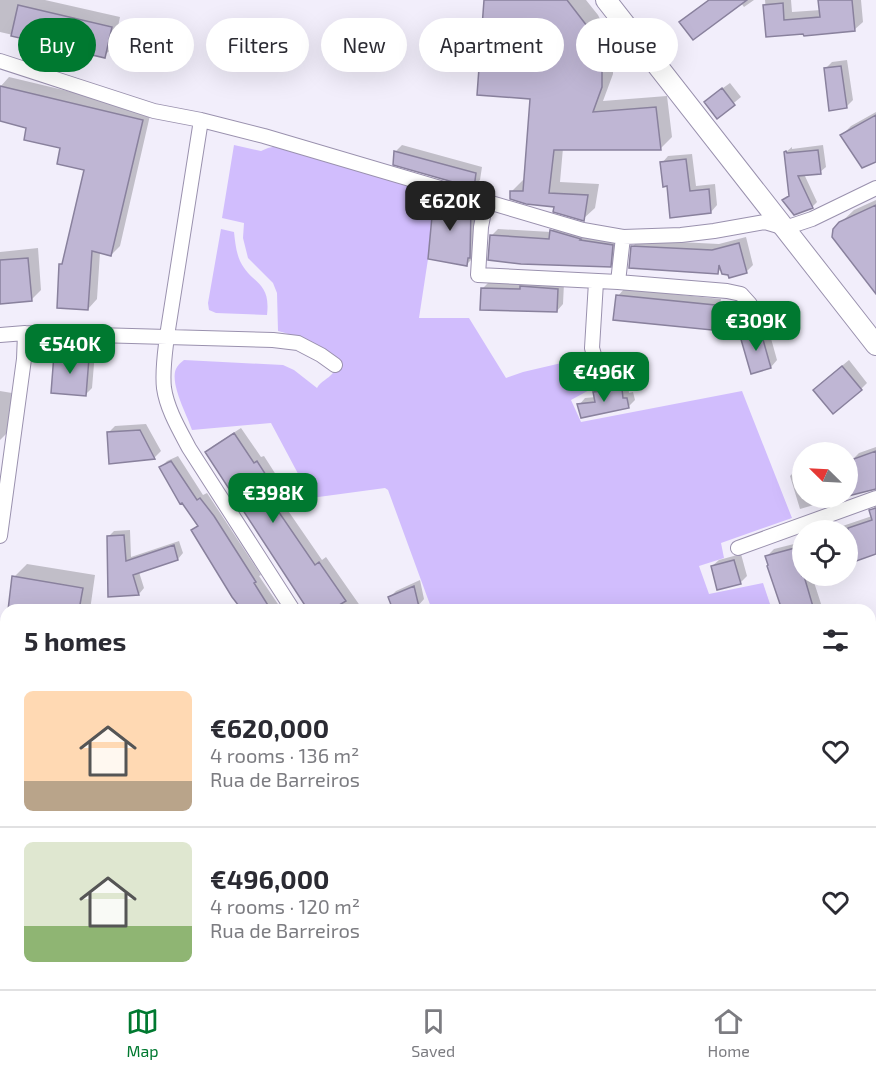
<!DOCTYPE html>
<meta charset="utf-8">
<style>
:root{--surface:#fff;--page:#f7f7f7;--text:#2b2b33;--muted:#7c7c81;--line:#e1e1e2;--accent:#007930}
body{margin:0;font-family:"Exo 2",sans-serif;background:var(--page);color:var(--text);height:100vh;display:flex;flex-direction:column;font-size:22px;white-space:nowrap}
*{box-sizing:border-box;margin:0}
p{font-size:20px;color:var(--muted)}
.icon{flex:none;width:33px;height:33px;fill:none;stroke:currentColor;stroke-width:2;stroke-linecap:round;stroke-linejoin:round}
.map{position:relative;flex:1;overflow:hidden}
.panel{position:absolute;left:0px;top:604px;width:876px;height:386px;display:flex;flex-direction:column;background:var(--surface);border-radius:18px 18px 0 0;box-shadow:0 6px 24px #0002}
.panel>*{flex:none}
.top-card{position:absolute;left:18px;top:18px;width:840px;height:54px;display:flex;gap:12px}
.needle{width:39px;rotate:294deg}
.controls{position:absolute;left:792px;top:442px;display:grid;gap:12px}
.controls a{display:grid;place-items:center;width:66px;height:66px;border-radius:50%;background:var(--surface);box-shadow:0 6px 24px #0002;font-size:30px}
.price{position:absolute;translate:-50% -51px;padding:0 14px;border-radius:12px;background:var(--accent);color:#fff;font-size:20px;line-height:39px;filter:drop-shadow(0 2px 3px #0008)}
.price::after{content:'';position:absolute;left:50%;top:36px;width:18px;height:14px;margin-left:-9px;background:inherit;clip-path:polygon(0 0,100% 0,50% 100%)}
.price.on{background:#222;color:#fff}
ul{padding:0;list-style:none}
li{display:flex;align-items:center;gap:18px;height:150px;padding:0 24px}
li+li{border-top:2px solid var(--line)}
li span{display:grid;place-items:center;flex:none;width:168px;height:120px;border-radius:9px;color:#555}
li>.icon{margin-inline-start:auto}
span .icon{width:72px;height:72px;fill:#fffc;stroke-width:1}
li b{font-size:26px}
h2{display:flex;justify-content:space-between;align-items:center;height:72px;padding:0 24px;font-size:26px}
.chip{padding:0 21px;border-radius:27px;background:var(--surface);box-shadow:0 6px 24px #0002;font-size:21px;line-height:54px}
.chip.on{background:var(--accent);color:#fff}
.dock{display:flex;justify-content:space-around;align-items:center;height:84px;border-top:2px solid var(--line);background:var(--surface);font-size:16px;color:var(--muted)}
.dock a{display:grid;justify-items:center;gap:3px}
.dock .on{color:var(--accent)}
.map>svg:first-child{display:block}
.green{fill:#d1bdfd}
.shadow{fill:#0003}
.building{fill:#bfb6d4;stroke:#89819d;stroke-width:1.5}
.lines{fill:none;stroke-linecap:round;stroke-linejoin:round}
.minor-casing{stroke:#9a91ae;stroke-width:16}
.secondary-casing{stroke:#9a91ae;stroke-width:22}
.minor{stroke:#fff;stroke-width:14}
.secondary{stroke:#fff;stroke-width:20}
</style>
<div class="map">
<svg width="876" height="989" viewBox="0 0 876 989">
<rect width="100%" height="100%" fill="#f2eefb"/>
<path class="green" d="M286,144L434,194L428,259L419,318H469L506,378L523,372L583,358L593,388L571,400L581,422L742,391L792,518L721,543L724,558L699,566L709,594L763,583L772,610H432L388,490L385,488L311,498L271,423L192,430C187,415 172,388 175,372C176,367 180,363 184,360L283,365L294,370L317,388C321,381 328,379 333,373L330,356C313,345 298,336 278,331L277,293L273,283L248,258L243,238L244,223L222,218L234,145L261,151L268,148Z
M221,229L234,232C235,241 236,252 240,261C252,285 271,281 267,315L216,313L209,310L208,303Z
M351,984H550L544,989H353Z
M655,984H776L782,985V989H649Z"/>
<path class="shadow" d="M0,0H45L120,17L114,46L104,56L0,32Z
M485,0H586L598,15L611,41L613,53V74L603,101L667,96L672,137L661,148H563L560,182L599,184L595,208L583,219L556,206L512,191L523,180H525L532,97Z
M708,0H754L744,7L741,3L681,22L690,14Z
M765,0H791L792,12L821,10L820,0H861L863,22L854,30L805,32L768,36Z
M847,60L853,100L846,107L825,69L832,62Z
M9,77L151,111L120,246L111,255L100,252L97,299L88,309L61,265L64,261L86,168L62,147L28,127L0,119V87Z
M730,83L741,97L717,117L712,96Z
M876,112V161L842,135L851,126Z
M402,145L482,167L480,180L473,187L396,151Z
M823,145L826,167L820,172L804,174L817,202L812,207L784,200L790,195L786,152L792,147V149Z
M692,154L696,186L715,184L717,205L711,212L669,185L662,163L668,156Z
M445,186L481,197L477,254L467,264L435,196Z
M876,200V292L834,229L854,210Z
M558,224L619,238L617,259L610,266L491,236L498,229L551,232Z
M746,237L753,265L746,272L729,273L722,268L717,273L633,246L639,240L719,244Z
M38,248L41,290L31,300L0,303V252Z
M489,282L564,283L563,304L557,311L482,289Z
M624,289L721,299L718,322L712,328L618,296Z
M767,324L777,360L771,367L752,372L741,336L748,329Z
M62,348L95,352L92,388L85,395L55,355Z
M849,360L867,383L861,389L821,383Z
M628,383L629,393L633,392L635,400L628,407L579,405L585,398L596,397L595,393L602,386Z
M0,391L12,393L7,433L0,440Z
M146,424L161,451L154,458L108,433L115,426Z
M241,428L261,457L264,456L287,492L280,499L322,560L326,557L363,610H308L309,609L207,453L213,446Z
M876,447V488L848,495V460L854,458L859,453Z
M178,456L203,495L207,493L261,575L259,576L282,610H244L193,530L199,524L161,467L167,461Z
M802,467V498H838L800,509L790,476L797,469Z
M876,505V553L848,562V531H828L872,516L871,511Z
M130,530L131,557L179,541L183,553L178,559L139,572L144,588L139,594L110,595L108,537L114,531Z
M802,542V576H812L823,610H784L767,556L774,549Z
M741,554L747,576L740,583L712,566L719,560Z
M27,564L95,575L90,610H9L14,577Z
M420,580L424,599L418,606L401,610H394L390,597L396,591Z
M6,635V731L0,705V681Z
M876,648V697L870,698V650Z
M876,741V760L870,764V743Z
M870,859H876V903H870Z
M0,872H6V984H28V989H0Z
M870,974H876V989H808V984H870Z
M74,984H87L98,989H71Z
M353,984H548L541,989H354Z"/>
<path class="building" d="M484,0H567L587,26L600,53L602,65V87L593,112L656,107L661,150H554L549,193L588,195L584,221L553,212L554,207L526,204L510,199V191H523L530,99L477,95Z
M709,0H747L693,40L679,22Z
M818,0H852L855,31L804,36L803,34L766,37L763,5L783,3L784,20L820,17Z
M18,5L112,27L105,58L11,36Z
M841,66L847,108L829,111L824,68Z
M0,86L143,120L111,256L92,251L88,310L57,308L59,264H62L84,170L57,164L60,148L24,140L26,128L0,121Z
M722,88L735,105L717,119L704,102Z
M876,115V162L862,168L840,135Z
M818,150L821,174L798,176L813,208L794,215L782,200L789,196L784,152L786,151L787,153Z
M394,151L476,173L474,188L393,165Z
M686,159L690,191L709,189L711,213L670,218L667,186L663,187L660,162Z
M434,195L471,206L470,258H468L467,266L428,259Z
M876,205V294L832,237L833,229L839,222Z
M550,230L581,239L580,240L613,245L611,267L521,264L488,260L490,235L549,239Z
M739,243L747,273L729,278L728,275L722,274L719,265L718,274L629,268L631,246L712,250Z
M28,258L32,301L0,304V260Z
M520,286L558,289L557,312L480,310L481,288L520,289Z
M616,295L715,305L712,330L613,320Z
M760,329L771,368L751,374L740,336Z
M54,354L89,358L86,396L51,393Z
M842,366L862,390L833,414L813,390Z
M622,389L623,398H627L629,408L581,418L577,404L595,402L593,392Z
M140,430L155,459L109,464L107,432Z
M234,433L254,463L257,461L282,500L274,505L315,565L319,562L346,601L331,610H308L205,452Z
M876,451V489L848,496V461Z
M171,461L197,500L200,498L214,516L256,582L254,583L271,610H242L232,597L191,530L198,526L182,503L180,504L159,467Z
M876,508V554L848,564V528L872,520L869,510Z
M124,535L126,561L174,545L178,560L133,575L139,595L108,597L107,536Z
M795,548L802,570V576H804L814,610H782L767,566L768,565L765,556Z
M734,560L741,584L717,590L711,566Z
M12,576L83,588L79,610H8Z
M414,586L419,607L407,610H393L388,597Z"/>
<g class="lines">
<g class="minor-casing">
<path id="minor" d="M0,61L154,111L201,120L264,136L583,230L623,237L681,235L714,231L765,222L785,228L812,219L876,188
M201,120L167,336C165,353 162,371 164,388C167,409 179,429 189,448L293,610
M486,201L481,227L478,275L618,282L623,237
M596,282L592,348L602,383
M618,282L727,291L741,294L750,304
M0,335L25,333L273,340L298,343L321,355L335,365
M0,536L24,359L25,333
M738,548L876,498
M870,731L876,730
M0,788L6,809
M0,860H6
M870,957H876
M200,984L201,989
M796,984V989
M40,989L43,984"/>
</g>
<g class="secondary-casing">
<path id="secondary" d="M606,0L876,345
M870,789L876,784
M604,989L611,984"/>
</g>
<use href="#minor" class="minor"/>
<use href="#secondary" class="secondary"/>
</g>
</svg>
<div class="controls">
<a><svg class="needle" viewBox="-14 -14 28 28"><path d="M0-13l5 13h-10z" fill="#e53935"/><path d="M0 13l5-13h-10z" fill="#7c7c81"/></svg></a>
<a><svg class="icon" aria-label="locate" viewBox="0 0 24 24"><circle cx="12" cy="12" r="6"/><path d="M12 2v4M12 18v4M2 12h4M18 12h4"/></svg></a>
</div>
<b class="price on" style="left:450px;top:232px">€620K</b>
<b class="price" style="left:756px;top:352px">€309K</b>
<b class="price" style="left:70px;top:375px">€540K</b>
<b class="price" style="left:604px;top:403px">€496K</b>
<b class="price" style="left:273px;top:524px">€398K</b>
<div class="top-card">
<a class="chip on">Buy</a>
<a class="chip">Rent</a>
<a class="chip">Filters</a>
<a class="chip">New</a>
<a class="chip">Apartment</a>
<a class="chip">House</a>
</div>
<section class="panel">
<h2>5 homes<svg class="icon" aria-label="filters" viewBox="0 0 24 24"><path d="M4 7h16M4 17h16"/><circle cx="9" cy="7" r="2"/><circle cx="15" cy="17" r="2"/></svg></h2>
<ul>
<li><span style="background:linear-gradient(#ffd9b3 75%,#b9a48a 0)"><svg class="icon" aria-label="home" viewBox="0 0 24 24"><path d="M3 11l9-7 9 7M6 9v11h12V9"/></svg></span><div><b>€620,000</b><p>4 rooms · 136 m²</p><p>Rua de Barreiros</p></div><svg class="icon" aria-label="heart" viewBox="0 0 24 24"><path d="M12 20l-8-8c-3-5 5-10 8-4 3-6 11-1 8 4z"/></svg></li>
<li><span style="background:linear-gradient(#dfe7d0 70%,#8fb573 0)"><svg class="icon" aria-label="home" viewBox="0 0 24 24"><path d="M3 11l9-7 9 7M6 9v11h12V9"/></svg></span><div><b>€496,000</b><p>4 rooms · 120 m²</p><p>Rua de Barreiros</p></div><svg class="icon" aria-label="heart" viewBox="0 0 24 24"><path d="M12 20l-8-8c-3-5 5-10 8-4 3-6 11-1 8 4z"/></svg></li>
</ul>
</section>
</div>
<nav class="dock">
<a class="on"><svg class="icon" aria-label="map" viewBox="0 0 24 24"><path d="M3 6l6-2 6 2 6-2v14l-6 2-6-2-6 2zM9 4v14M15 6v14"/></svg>Map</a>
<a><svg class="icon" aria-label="saved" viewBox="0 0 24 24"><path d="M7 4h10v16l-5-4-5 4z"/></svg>Saved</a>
<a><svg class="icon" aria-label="home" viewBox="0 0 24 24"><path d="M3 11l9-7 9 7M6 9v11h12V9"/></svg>Home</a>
</nav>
